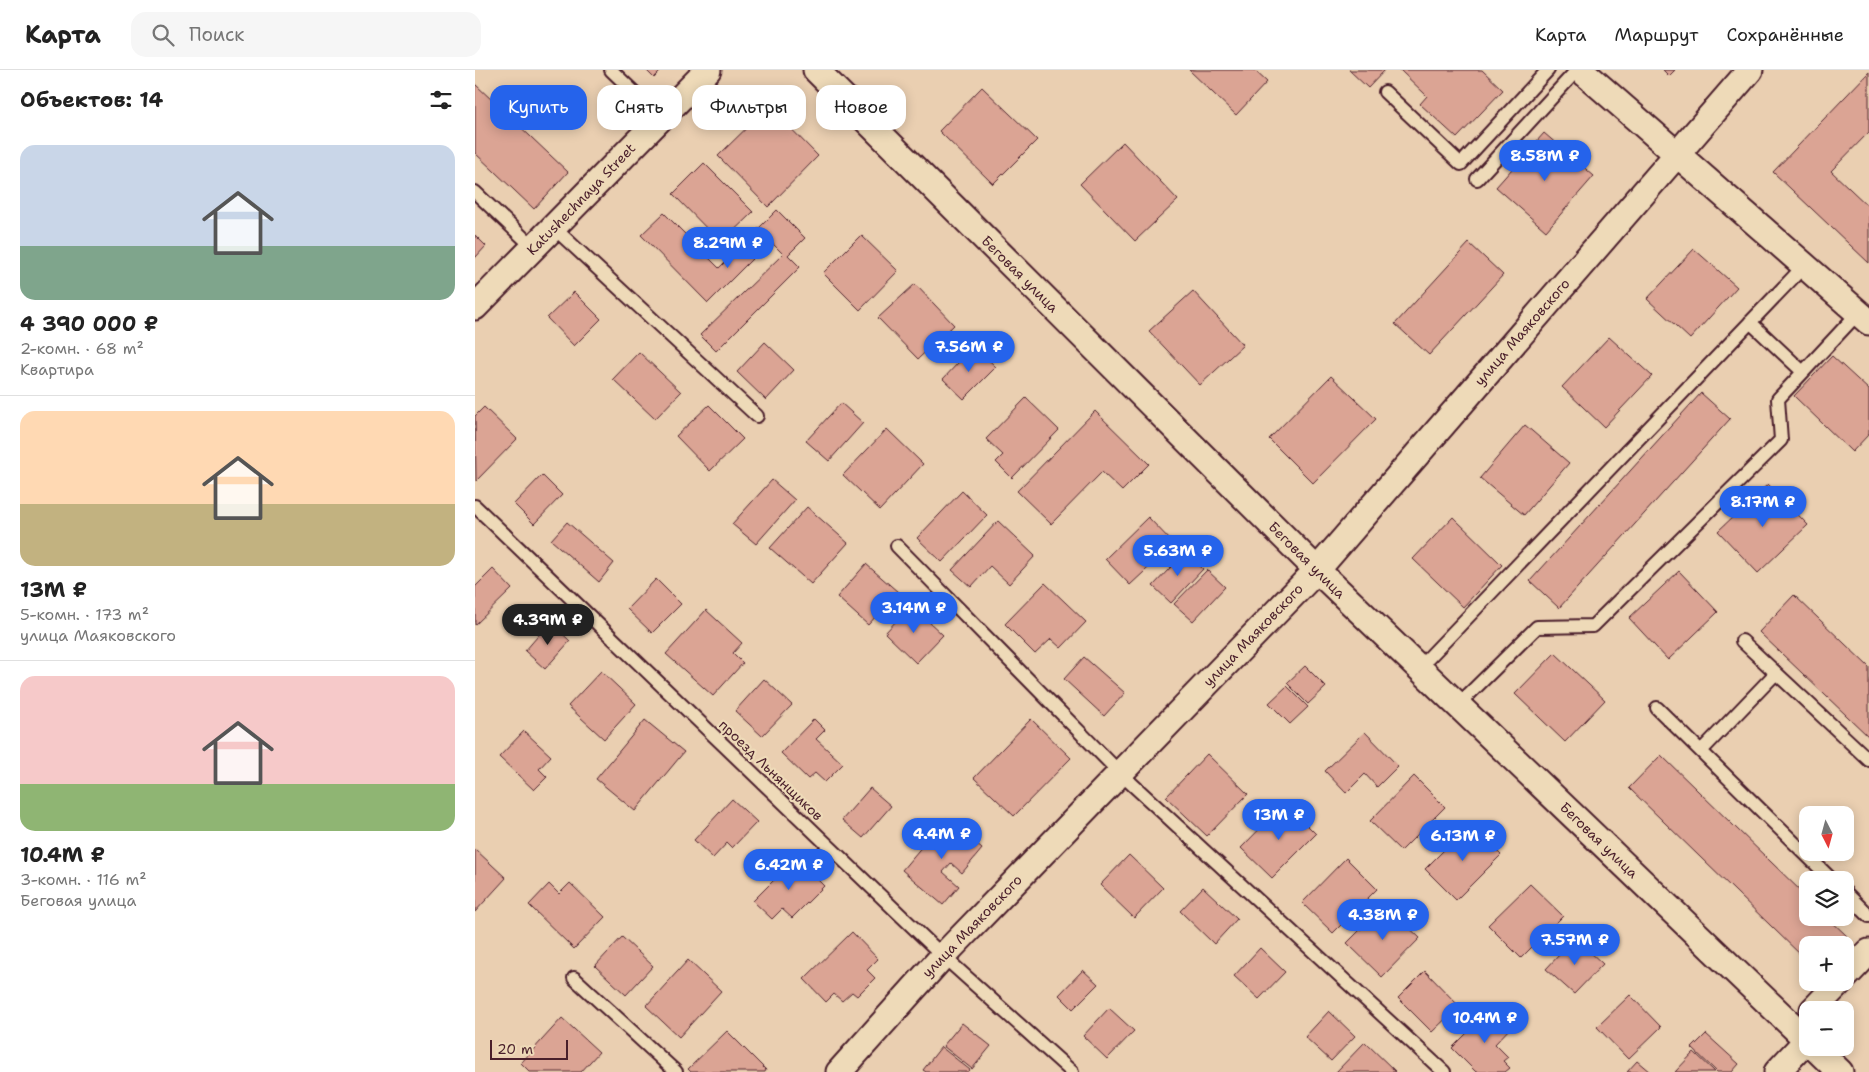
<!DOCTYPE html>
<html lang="ru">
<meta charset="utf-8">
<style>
:root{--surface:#fff;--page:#f6f6f6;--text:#222;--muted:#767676;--line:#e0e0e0;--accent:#2563eb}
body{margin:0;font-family:"Shantell Sans",sans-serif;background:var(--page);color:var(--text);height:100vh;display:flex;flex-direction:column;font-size:19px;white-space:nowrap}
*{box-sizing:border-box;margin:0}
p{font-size:16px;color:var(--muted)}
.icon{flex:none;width:28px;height:28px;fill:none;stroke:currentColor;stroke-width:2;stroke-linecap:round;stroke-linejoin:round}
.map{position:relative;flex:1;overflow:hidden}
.sheet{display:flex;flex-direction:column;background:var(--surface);width:475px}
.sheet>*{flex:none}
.hud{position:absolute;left:15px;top:15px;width:475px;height:45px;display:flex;gap:10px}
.needle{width:32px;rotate:174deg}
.fabs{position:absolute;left:1324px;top:736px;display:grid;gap:10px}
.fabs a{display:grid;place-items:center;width:55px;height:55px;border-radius:10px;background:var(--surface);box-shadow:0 2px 12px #0003;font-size:25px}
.scale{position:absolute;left:15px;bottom:12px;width:78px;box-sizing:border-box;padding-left:5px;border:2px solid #4a1f2b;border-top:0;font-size:14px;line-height:18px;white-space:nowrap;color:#4a1f2b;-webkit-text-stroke:4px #eedab8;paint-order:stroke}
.price{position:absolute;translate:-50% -42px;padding:0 11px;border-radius:18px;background:var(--accent);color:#fff;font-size:16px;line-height:32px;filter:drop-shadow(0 1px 2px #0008)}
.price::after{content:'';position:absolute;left:50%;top:30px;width:15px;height:11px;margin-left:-8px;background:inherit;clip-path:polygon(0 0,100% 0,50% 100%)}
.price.current{background:#222;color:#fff}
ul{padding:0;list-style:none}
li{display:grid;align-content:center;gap:10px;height:265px;padding:0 20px}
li+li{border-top:1px solid var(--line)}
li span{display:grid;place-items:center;height:155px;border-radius:15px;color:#555}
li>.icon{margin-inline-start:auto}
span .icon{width:90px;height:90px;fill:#fffc;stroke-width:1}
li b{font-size:21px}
h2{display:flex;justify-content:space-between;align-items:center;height:60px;padding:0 20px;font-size:21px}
.pill{padding:0 18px;border-radius:15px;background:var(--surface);box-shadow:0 2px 12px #0003;font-size:18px;line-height:45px}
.pill.current{background:var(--accent);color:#fff}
header{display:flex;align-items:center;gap:30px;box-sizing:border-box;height:70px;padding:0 25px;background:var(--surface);border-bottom:1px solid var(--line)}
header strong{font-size:24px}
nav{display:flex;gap:28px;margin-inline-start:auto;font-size:18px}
.search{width:350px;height:45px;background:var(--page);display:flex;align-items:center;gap:12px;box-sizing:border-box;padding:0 18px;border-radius:15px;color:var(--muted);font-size:19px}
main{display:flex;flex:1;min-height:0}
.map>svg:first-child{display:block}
.building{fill:#dba494;stroke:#4a1f2b}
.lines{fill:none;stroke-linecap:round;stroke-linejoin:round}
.lane-casing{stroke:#4a1f2b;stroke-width:16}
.street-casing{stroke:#4a1f2b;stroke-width:29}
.lane{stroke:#eedab8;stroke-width:12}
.street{stroke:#eedab8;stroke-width:25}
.labels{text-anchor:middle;stroke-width:4.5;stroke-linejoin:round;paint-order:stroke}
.street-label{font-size:14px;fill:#4a1f2b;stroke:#eedab8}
</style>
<header>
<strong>Карта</strong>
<div class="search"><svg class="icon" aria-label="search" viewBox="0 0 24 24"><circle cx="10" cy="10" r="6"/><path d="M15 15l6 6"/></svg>Поиск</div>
<nav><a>Карта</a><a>Маршрут</a><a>Сохранённые</a></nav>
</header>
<main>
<section class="sheet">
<h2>Объектов: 14<svg class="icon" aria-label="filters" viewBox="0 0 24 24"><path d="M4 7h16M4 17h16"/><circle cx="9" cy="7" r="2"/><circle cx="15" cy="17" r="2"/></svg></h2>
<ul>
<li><span style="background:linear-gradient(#c9d6e8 65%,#7fa58c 0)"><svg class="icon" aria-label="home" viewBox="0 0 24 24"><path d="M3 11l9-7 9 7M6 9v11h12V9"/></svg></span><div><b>4 390 000 ₽</b><p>2-комн. · 68 m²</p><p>Квартира</p></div></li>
<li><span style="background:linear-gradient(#ffd9b3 60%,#c2b280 0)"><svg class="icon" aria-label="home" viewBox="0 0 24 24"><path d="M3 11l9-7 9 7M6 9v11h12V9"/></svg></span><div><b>13M ₽</b><p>5-комн. · 173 m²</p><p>улица Маяковского</p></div></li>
<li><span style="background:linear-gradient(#f6c9c9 70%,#8fb573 0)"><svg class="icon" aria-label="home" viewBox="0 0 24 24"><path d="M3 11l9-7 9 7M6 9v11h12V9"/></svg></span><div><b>10.4M ₽</b><p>3-комн. · 116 m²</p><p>Беговая улица</p></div></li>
</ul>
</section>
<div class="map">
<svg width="1394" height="1002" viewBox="0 0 1394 1002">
<rect width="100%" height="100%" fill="#eacfb1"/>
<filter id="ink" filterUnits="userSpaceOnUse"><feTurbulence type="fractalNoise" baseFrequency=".02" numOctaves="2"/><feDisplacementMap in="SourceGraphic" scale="10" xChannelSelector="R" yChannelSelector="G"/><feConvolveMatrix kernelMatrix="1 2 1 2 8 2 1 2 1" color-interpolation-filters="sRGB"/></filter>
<g filter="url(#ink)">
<path class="building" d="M171,0H187L179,8Z
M714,0H779L792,12L761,45Z
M874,0H910L893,18Z
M925,0H1007L1028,20L982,68L945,34L952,26Z
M1188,0H1200L1194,6Z
M1394,2V62L1356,101L1394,137V193L1298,102Z
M0,14L93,102L59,139L0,83Z
M507,17L562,70L518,114L464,61Z
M294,36L343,86L293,137L243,86Z
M1069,63L1119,106L1071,161L1021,117Z
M648,72L703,130L660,171L605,114Z
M229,93L278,142L246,173L198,124Z
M302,140L330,168L313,185L325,197L241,281L225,265L308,184L295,171L233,233L166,165L189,143L244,198Z
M0,165L11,176L0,188Z
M386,165L423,201L385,240L348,203Z
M994,173L1028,205L954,285L920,254Z
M1219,179L1262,217L1215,269L1172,229Z
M440,214L479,255L443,289L403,248Z
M718,221L768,275L725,315L674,261Z
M99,222L126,249L99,276L72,248Z
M1134,267L1177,306L1129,357L1087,317Z
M290,272L319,300L291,330L262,302Z
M499,276L521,297L489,329L468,309Z
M164,282L206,322L180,349L138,309Z
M1357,286L1394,320V364L1377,382L1319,326Z
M856,306L901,349L838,413L794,369Z
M1226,323L1255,349L1084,538L1055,511Z
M551,328L584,360L537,408L521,392L528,385L511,369Z
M366,333L388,353L354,391L331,371Z
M234,335L268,369L235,401L201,366Z
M9,337L42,369L1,411L0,346Z
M620,341L674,394L647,421L627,402L576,454L542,421Z
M1050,355L1094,393L1049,445L1005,408Z
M412,359L448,394L405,440L368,405Z
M67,405L87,425L59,454L39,434Z
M297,410L320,430L281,474L257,454Z
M1293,414L1333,455L1283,503L1243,461Z
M487,421L512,445L467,492L442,468Z
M332,437L373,473L336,514L295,478Z
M673,447L699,474L655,515L630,489Z
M978,447L1027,495L988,537L938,489Z
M523,451L560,486L534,514L515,496L496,517L477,500Z
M92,452L139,493L124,512L76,470Z
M710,482L728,499L696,533L678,516Z
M391,494L423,522L393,555L362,527Z
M18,499L37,519L0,555V517Z
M732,500L750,517L718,551L699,534Z
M1204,501L1243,542L1193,590L1154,548Z
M181,509L206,534L177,563L152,539Z
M570,513L611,552L586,578L576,569L560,584L530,554Z
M1319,525L1394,597V667L1284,562Z
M436,535L468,565L441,593L410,563Z
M231,540L267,573L258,583L268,593L238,626L191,584Z
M75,552L95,571L70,599L50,581Z
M1080,583L1130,630L1090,672L1040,624Z
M609,587L650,623L629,646L589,609Z
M830,596L851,617L833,634L812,613Z
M126,601L161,634L129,669L93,636Z
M289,609L317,635L287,666L260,641Z
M812,616L833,637L815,654L794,633Z
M339,649L350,660L341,669L368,694L350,712L340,703L333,709L306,683Z
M556,649L596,688L539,746L499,708Z
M170,650L209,682L160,741L121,709Z
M49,661L76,686L64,699L72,707L59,720L24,687Z
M890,662L923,696L902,717L890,704L871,723L850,701Z
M732,684L773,724L732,766L691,727Z
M1186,685L1332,827V848H1353L1372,866L1363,875H1332V891L1154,718Z
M939,706L970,737L926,781L895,751Z
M395,718L416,736L388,768L367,750Z
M257,729L282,752L257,778L252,773L238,788L219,770Z
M810,733L841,764L797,808L766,778Z
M471,748L507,779L487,803L476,793L468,802L484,816L468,835L427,800Z
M995,754L1026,785L981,830L950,799Z
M0,779L31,808L0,842Z
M654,785L688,818L659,848L625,815Z
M321,788L349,816L317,848L307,839L297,849L278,831Z
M871,788L902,819L858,863L827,833Z
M95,813L130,847L99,879L54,835L74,814L84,824Z
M1055,814L1088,846L1046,888L1013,855Z
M728,817L762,849L739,874L705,841Z
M910,835L945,868L907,907L872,873Z
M377,862L403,889L392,900L400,908L382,926L377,922L367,931L359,924L351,932L329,909Z
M147,867L178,896L151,925L120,896Z
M1100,868L1128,894L1099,924L1071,899Z
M785,878L810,902L784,929L759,906Z
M213,890L246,921L204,967L171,936Z
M608,900L623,914L598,939L584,925Z
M950,901L984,936L957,962L923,928Z
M1155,925L1186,957L1153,989L1122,957Z
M1018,937L1037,956L1020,974L1033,987L1028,991L1035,998L1030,1002H1001L977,978Z
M634,938L659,961L632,989L608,966Z
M854,941L880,966L856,991L830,967Z
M87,948L124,982L106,1002H55L46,993Z
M487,953L516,976L497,999L468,976Z
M252,961L291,1000L290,1002H216L213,999Z
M1231,964L1264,994L1257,1002H1242L1217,978Z
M890,972L921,1002H861Z
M466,977L495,1000L493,1002H451L448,1000Z
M1219,982L1240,1002H1200Z
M1162,991L1175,1002H1152Z"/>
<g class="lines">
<g class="lane-casing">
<path id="lane" d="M136,0L186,48
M910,22L986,94L1073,0
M1002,109L1102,0
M0,122L59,178
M78,157L282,346
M1275,252L1328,302
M0,436L468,886L597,1002
M422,476L645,703L969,1002
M1267,571L1394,690
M944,598L1330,195
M983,635L1062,557L1118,556L1306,370L1303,329L1384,242
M1182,638L1357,810
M1226,681L1301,603
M1370,822L1394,846
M99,908L201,1002"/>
</g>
<g class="street-casing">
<path id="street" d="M341,0L842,500L1332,970
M1106,0L1394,252
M0,237L233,0
M1370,907L1394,882
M1338,940L1365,912
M1340,978L1365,1002
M364,1002L468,886L842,500L1275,0
M1302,1002L1332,970"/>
</g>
<use href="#lane" class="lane"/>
<use href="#street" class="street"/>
</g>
</g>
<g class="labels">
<g class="street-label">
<text transform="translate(106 129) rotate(-46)" y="5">Katushechnaya Street</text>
<text transform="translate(545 204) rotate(45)" y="5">Беговая улица</text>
<text transform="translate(1047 262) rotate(-49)" y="5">улица Маяковского</text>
<text transform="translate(832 490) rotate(45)" y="5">Беговая улица</text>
<text transform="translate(778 565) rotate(-46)" y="5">улица Маяковского</text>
<text transform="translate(296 700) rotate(44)" y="5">проезд Льнянщиков</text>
<text transform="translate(1124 770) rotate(44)" y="5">Беговая улица</text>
<text transform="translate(497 856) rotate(-46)" y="5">улица Маяковского</text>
</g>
</g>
</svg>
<div class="fabs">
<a><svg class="needle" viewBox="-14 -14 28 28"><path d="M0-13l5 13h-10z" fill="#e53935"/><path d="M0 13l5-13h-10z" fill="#767676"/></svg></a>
<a><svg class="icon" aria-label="layers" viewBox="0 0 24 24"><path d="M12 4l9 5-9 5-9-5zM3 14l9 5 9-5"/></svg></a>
<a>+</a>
<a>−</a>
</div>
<div class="scale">20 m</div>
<b class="price" style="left:1070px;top:112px">8.58M ₽</b>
<b class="price" style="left:253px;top:199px">8.29M ₽</b>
<b class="price" style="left:494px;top:303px">7.56M ₽</b>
<b class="price" style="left:1288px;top:458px">8.17M ₽</b>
<b class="price" style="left:703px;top:507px">5.63M ₽</b>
<b class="price" style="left:439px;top:564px">3.14M ₽</b>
<b class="price current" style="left:73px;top:576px">4.39M ₽</b>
<b class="price" style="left:804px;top:771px">13M ₽</b>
<b class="price" style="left:467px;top:790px">4.4M ₽</b>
<b class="price" style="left:988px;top:792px">6.13M ₽</b>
<b class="price" style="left:314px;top:821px">6.42M ₽</b>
<b class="price" style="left:908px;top:871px">4.38M ₽</b>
<b class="price" style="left:1100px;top:896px">7.57M ₽</b>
<b class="price" style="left:1010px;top:974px">10.4M ₽</b>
<div class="hud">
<a class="pill current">Купить</a>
<a class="pill">Снять</a>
<a class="pill">Фильтры</a>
<a class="pill">Новое</a>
</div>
</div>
</main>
